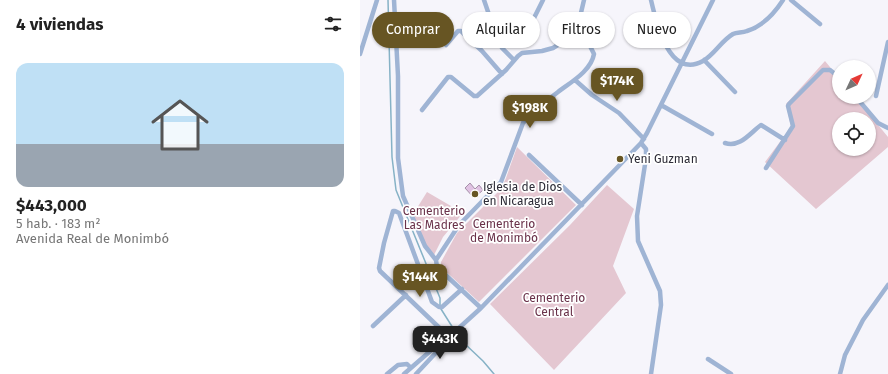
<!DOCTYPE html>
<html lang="es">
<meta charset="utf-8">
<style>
:root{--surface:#fff;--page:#f6f6f6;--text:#222;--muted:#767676;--line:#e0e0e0;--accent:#675523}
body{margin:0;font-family:"Fira Sans",sans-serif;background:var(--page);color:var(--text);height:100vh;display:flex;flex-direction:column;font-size:15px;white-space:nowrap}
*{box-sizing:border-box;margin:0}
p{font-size:13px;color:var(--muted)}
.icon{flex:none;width:22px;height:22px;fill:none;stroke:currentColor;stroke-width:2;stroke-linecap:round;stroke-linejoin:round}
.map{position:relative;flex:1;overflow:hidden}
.panel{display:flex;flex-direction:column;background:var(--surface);width:360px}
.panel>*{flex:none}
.top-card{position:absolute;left:12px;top:12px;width:380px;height:36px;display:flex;gap:8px}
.needle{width:26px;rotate:46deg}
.fabs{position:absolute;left:472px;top:60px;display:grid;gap:8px}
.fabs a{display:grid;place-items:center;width:44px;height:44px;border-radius:50%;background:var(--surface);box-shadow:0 1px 3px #0004;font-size:20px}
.price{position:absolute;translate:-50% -34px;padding:0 9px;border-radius:8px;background:var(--accent);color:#fff;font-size:13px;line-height:26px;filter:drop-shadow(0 1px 2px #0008)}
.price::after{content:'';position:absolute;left:50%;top:24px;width:12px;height:9px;margin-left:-6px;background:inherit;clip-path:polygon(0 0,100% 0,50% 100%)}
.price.on{background:#222;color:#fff}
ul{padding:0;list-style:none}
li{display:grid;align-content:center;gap:8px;height:212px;padding:0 16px}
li+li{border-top:1px solid var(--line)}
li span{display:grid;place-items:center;height:124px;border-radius:12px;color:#555}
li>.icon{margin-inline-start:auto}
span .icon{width:72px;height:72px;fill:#fffc;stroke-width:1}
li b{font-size:17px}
h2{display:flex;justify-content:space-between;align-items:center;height:48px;padding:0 16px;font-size:17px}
.pill{padding:0 14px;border-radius:18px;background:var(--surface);box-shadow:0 1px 3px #0004;font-size:14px;line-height:36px}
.pill.on{background:var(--accent);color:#fff}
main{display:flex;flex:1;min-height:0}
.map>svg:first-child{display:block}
.green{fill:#e4c7d1;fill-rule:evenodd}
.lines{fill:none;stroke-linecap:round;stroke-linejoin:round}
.stream{stroke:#86b2c6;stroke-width:1.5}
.building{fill:#e0c2e3;stroke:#a590a8}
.minor{stroke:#9fb4d4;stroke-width:4.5}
.poi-dot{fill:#675523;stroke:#fff;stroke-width:1.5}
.labels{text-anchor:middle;stroke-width:3.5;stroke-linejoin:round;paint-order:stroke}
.poi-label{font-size:12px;fill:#2d2c37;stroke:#fff;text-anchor:start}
.park-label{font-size:12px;fill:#6a324a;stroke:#fff}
</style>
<main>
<section class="panel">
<h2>4 viviendas<svg class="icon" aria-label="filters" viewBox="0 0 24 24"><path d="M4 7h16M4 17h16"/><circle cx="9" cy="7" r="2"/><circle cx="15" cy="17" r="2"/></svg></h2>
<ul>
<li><span style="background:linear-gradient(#bfe0f5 65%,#9aa5b1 0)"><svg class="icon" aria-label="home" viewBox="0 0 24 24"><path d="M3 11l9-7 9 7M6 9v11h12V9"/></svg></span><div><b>$443,000</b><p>5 hab. · 183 m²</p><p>Avenida Real de Monimbó</p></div></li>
</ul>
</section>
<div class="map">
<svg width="528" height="374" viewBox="0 0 528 374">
<rect width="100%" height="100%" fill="#f6f5fb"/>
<path class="green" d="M465,61L479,78V97H495L528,137V147L456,209L405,162L431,127L426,104ZM479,119H509V149H479Z
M157,147L216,205L119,302L81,267V262L97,233L141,189L146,178Z
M247,185L274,209L253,266L266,293L194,370L130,304L210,225Z
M67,192L103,213L83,237L74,255L69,252L52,216Z"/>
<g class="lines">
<path class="stream" d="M28,0L32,157L36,190L80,298V306
M81,309L93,328
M99,335L105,344L123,361L134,374"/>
</g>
<path class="building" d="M110,183L115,189L119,185L123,190L114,198L105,188Z"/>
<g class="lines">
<path class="minor" d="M34,0L38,76V158L43,196L65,246L76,260
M124,0L138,41L142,48L154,60
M291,0C296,22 309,80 343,61C355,54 361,41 373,34C377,32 382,33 387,31C403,26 414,14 423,0
M431,0L460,24
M171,24L183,0
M86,45L98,31H101L122,51L142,74
M0,54L17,0
M344,60L375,92
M215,80L232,95L259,113L284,139
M516,96L528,42
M496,97L518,123L528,128
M301,105L352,134
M62,110L88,77H91L114,96H117L146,70L158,56L162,53L182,51L193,48L206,40L220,26
M281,143L286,149V158L277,216L278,241L300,291L301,305L291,374
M365,143C380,148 390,133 401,125L425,140
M169,155L222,205
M406,168L433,126L428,106L429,104L463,70H470L479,77
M121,308L77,267L76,260L99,225L141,182L163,123C173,111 186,101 198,92C211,82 231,71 234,54L220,26V17L224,0
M13,326L46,295
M89,337L20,271L19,268L24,243L33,211H35L39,213L72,302L79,307H82L102,289
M348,359L371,374
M27,374L38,365L47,364L51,368
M44,374L83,340L89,337L121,308L281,143L287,133L353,0
M56,374L85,343L89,337
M480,374L485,355L503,320L528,285"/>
</g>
<g class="poi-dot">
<circle cx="260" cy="159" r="4"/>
<circle cx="115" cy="194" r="4"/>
</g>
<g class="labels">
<g class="poi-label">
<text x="268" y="163">Yeni Guzman</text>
<text x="123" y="191">Iglesia de Dios<tspan x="123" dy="14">en Nicaragua</tspan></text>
</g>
<g class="park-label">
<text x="74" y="215">Cementerio<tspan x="74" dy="14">Las Madres</tspan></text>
<text x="144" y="228">Cementerio<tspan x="144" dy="14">de Monimbó</tspan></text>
<text x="194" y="302">Cementerio<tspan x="194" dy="14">Central</tspan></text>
</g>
</g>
</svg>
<div class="fabs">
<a><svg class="needle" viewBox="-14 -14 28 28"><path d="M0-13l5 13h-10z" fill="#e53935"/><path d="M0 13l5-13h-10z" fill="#767676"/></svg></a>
<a><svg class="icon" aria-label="locate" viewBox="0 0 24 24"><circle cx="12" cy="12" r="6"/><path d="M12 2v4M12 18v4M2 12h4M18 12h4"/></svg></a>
</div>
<b class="price" style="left:257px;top:102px">$174K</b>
<b class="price" style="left:170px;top:129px">$198K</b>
<b class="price" style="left:60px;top:298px">$144K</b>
<b class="price on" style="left:80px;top:360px">$443K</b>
<div class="top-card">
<a class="pill on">Comprar</a>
<a class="pill">Alquilar</a>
<a class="pill">Filtros</a>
<a class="pill">Nuevo</a>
</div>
</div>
</main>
